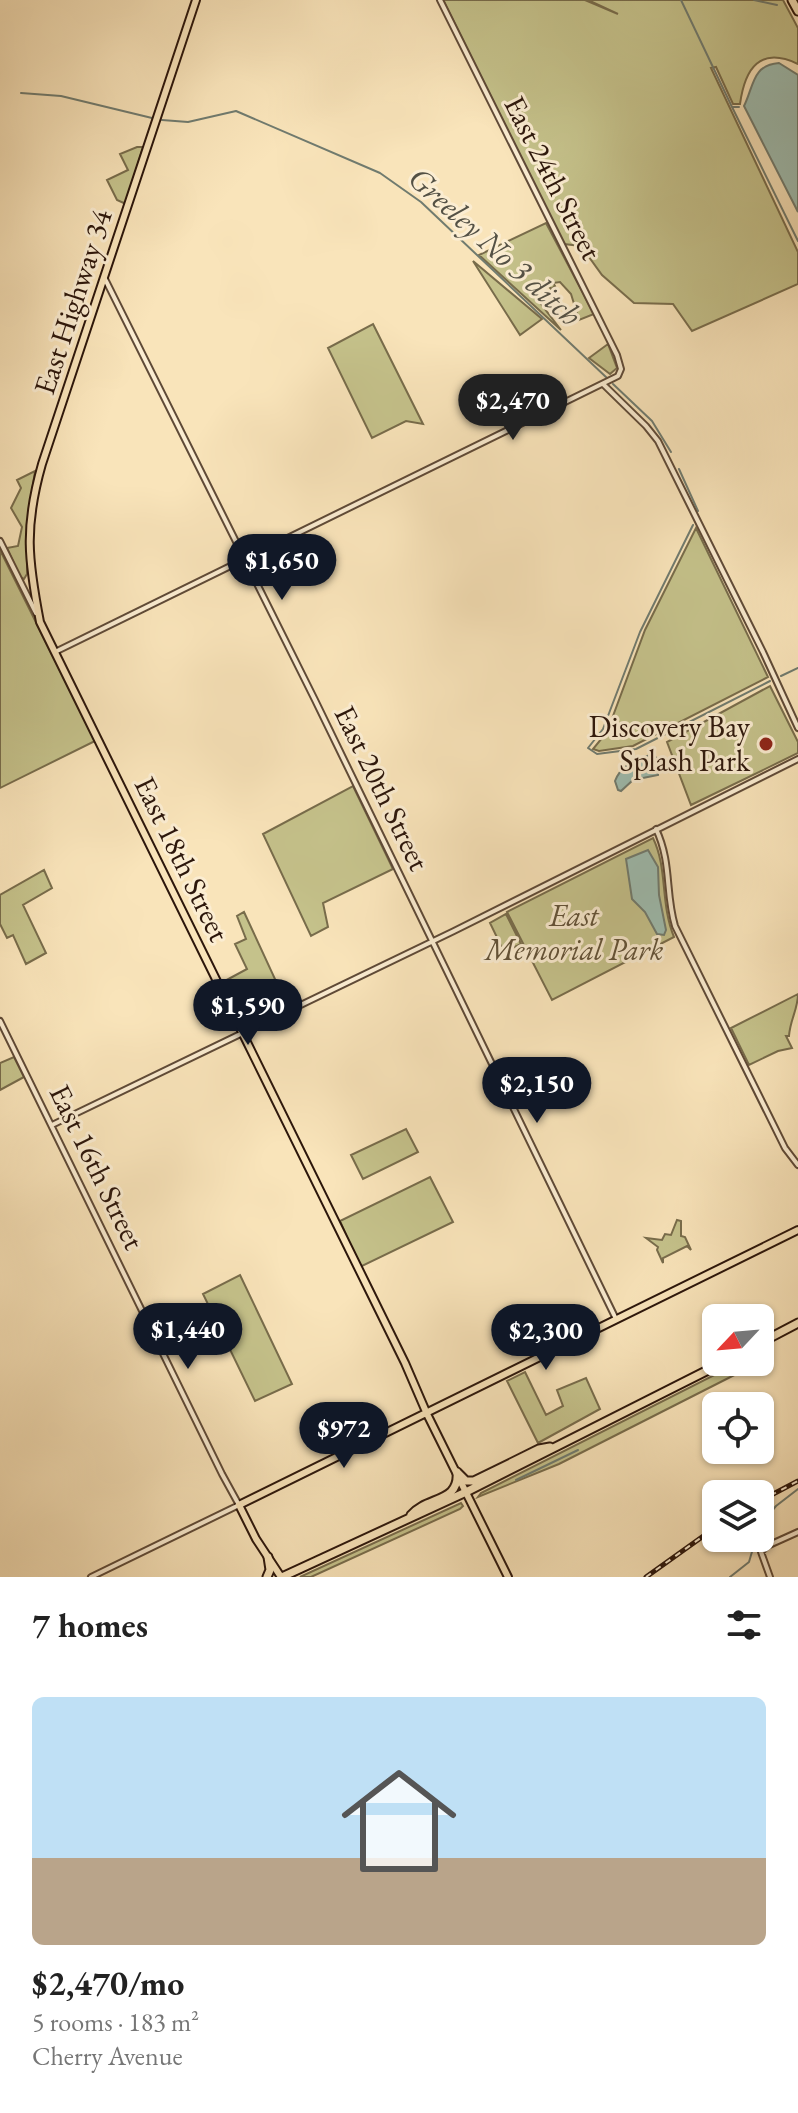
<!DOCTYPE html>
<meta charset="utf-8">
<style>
:root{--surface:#fff;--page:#f6f6f6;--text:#222;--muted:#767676;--accent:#111827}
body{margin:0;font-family:"EB Garamond",serif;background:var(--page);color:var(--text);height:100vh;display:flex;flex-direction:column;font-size:30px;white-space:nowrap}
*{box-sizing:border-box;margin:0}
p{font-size:26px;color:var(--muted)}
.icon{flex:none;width:44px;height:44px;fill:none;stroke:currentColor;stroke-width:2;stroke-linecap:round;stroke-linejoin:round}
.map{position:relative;height:1577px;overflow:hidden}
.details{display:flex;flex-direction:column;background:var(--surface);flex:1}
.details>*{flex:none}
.needle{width:52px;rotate:244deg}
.controls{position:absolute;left:702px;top:1304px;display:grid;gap:16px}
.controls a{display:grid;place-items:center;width:72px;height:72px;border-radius:12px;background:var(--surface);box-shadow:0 2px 6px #0004;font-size:40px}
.price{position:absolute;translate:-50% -68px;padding:0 18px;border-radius:28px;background:var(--accent);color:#fff;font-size:26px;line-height:52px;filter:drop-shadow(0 2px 4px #0008)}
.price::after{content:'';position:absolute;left:50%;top:48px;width:24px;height:18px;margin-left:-12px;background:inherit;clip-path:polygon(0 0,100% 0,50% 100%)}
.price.current{background:#222;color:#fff}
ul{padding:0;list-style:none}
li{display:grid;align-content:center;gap:16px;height:424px;padding:0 32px}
li span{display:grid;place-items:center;height:248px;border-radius:12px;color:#555}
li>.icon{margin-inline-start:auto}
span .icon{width:144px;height:144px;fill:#fffc;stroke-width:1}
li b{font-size:34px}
h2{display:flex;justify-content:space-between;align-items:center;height:96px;padding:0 32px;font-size:34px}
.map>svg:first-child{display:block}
.green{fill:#c5c28b;stroke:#786c4b;stroke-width:2}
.water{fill:#9ebeb2;stroke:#707b6f;stroke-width:2}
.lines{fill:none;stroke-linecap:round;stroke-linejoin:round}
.stream{stroke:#707b6f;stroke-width:2}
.minor-casing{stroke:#5f4a37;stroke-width:8}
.major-casing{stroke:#2c160b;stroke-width:10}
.highway-casing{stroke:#2c160b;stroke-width:11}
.minor{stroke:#fbedd2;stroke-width:4}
.major{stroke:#f9e4ba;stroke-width:6}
.highway{stroke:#f9e4ba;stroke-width:7}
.rail-casing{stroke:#2c160b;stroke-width:5}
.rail{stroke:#fbedd2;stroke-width:2;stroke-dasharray:6;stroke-linecap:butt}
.poi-dot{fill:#8f2418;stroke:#fbedd2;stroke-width:3}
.labels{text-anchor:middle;stroke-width:6;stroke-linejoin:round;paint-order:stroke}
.street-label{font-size:30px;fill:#2c160b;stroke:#fbedd2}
.poi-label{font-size:30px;fill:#2c160b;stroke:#fbedd2;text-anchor:end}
.park-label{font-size:30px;font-style:italic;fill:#625238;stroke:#fbedd2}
.water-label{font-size:32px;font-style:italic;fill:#545145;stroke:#fbedd2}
</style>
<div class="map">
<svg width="798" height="1577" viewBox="0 0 798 1577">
<rect width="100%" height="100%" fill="#f9e4ba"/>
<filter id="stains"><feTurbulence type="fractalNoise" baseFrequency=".0025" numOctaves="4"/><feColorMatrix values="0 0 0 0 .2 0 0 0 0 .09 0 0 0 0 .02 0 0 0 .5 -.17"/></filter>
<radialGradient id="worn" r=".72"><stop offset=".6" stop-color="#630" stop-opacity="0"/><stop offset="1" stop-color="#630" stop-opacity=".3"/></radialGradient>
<path class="green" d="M443,0H585L618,14L588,0H783L798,28V64C760,46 745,68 740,104H733L716,67L711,68L798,252V284L692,331L673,304L634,303L602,275L581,246L564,244Z
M137,147H143L126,204L117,200L107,180L128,170L120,154Z
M546,223L594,314L579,320L571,294L560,282L553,283L555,286L551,289L545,282L531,291L561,330L479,255Z
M473,261L542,319L520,335Z
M373,324L423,424L406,421L372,438L328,348Z
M608,344L617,368L610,374L589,358Z
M35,471L27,526V574L24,579L20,577L7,548L18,546L22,527L11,508L21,488L17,480Z
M696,528L768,677L633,746L599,751L593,749L607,732L645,630Z
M0,550L95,741L0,788Z
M770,686L798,742V753L691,805L667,742Z
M353,786L393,869L323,903L328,927L311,936L263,834Z
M653,838C668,869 660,903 674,937L552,1000L507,912Z
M44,870L52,888L23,905L46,953L26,964L13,935L7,938L0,924V895Z
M244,912L287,1005L258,1020L249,1002L234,1009L221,983L247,969L235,944L246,939L237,916Z
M506,914L521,944L504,952L490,923Z
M798,994C798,1009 790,1020 789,1036H786L792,1048L778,1051L749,1065L731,1028Z
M14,1057L24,1077L0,1090V1063Z
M406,1129L418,1152L363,1179L351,1155Z
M430,1177L453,1222L360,1267L340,1221Z
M677,1220L681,1221V1236L685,1237L691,1250L687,1246L663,1258V1263L657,1250L658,1247L646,1238L662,1240L665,1234L671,1235Z
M240,1275L292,1384L255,1401L203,1294Z
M740,1362H760L559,1464L478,1497L481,1493Z
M525,1372L546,1415L563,1406L557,1390L586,1378L600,1409L538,1443L507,1381Z
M461,1503L463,1506L460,1509L311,1577H300Z"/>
<path class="water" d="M779,63L798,75V212L744,106C754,86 752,65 779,63Z
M650,755L657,758L658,775L633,780L621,791L618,790L615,781C621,765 635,761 650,755Z
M648,850L658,867L659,895L666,930L664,935L657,934L645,912L632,899L626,859Z"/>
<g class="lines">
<path class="stream" d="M681,0L732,107H739
M754,0L777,5
M21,93L61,96L152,118
M732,107L798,241
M162,120L188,122L236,111L380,173L421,202L607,378
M613,384L652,421L671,452
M679,469L698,511
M693,525L640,632L603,729L588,748L597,754L636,749L770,681
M781,676L798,668
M516,1480L578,1450
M760,1525L776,1506L798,1489
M730,1577L749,1562L756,1538"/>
<g class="minor-casing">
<path id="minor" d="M105,279L315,700L616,1319
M603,384L646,426L658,441L763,652L798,728
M0,541L36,613
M55,652L618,376L621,369L617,355L440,0
M656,829C672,863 665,892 675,926L785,1148L798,1165
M0,1021L222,1474L239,1505L91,1577
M52,1125L454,931L798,759
M770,1577L761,1552L767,1546L798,1532"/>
</g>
<g class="major-casing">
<path id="major" d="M196,0L42,464C24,527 28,560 40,622L405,1363L427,1414L508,1577
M281,1577L256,1539L239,1505L798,1230"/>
</g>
<g class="highway-casing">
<path id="highway" d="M792,0L798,11
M760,1343L798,1323
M457,1472L466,1481H474L539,1449L550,1447
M411,1515C427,1496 460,1503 457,1472
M267,1577L270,1570L268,1557
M282,1577L466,1492L724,1362"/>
</g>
<use href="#minor" class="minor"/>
<use href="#major" class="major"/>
<use href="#highway" class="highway"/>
<g class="rail-casing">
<path id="rail" d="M760,1501L798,1481
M646,1577L716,1527"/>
</g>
<use href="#rail" class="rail"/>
</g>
<circle class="poi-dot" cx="766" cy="744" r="8"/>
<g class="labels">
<g class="street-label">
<text transform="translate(553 178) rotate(63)" y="10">East 24th Street</text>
<text transform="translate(73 302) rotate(-72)" y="10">East Highway 34</text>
<text transform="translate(382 788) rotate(64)" y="10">East 20th Street</text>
<text transform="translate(182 859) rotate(64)" y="10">East 18th Street</text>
<text transform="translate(97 1167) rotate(64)" y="10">East 16th Street</text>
</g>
<g class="poi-label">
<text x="750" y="737">Discovery Bay<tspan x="750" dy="34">Splash Park</tspan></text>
</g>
<g class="park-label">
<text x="574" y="926">East<tspan x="574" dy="34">Memorial Park</tspan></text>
</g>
<g class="water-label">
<text transform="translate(495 246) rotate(42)" y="11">Greeley No 3 ditch</text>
</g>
</g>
<rect width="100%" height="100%" filter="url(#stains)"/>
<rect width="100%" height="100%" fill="url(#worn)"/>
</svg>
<div class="controls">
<a><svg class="needle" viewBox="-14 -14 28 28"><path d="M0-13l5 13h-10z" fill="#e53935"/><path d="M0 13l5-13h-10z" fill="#767676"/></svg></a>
<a><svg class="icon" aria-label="locate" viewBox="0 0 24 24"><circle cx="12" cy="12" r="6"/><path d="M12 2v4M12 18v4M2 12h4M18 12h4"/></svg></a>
<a><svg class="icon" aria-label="layers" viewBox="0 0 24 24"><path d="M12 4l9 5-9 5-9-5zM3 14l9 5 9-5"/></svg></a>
</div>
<b class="price current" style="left:513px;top:442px">$2,470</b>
<b class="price" style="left:282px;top:602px">$1,650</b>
<b class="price" style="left:248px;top:1047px">$1,590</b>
<b class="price" style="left:537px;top:1125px">$2,150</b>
<b class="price" style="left:188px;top:1371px">$1,440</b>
<b class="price" style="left:546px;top:1372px">$2,300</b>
<b class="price" style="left:344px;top:1470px">$972</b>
</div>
<section class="details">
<h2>7 homes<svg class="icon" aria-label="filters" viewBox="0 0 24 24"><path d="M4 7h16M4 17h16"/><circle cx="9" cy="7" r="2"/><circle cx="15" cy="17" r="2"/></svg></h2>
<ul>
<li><span style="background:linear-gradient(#bfe0f5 65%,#b9a48a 0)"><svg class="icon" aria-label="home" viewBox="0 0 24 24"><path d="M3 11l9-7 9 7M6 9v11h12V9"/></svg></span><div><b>$2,470/mo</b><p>5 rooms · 183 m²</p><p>Cherry Avenue</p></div></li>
</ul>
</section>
